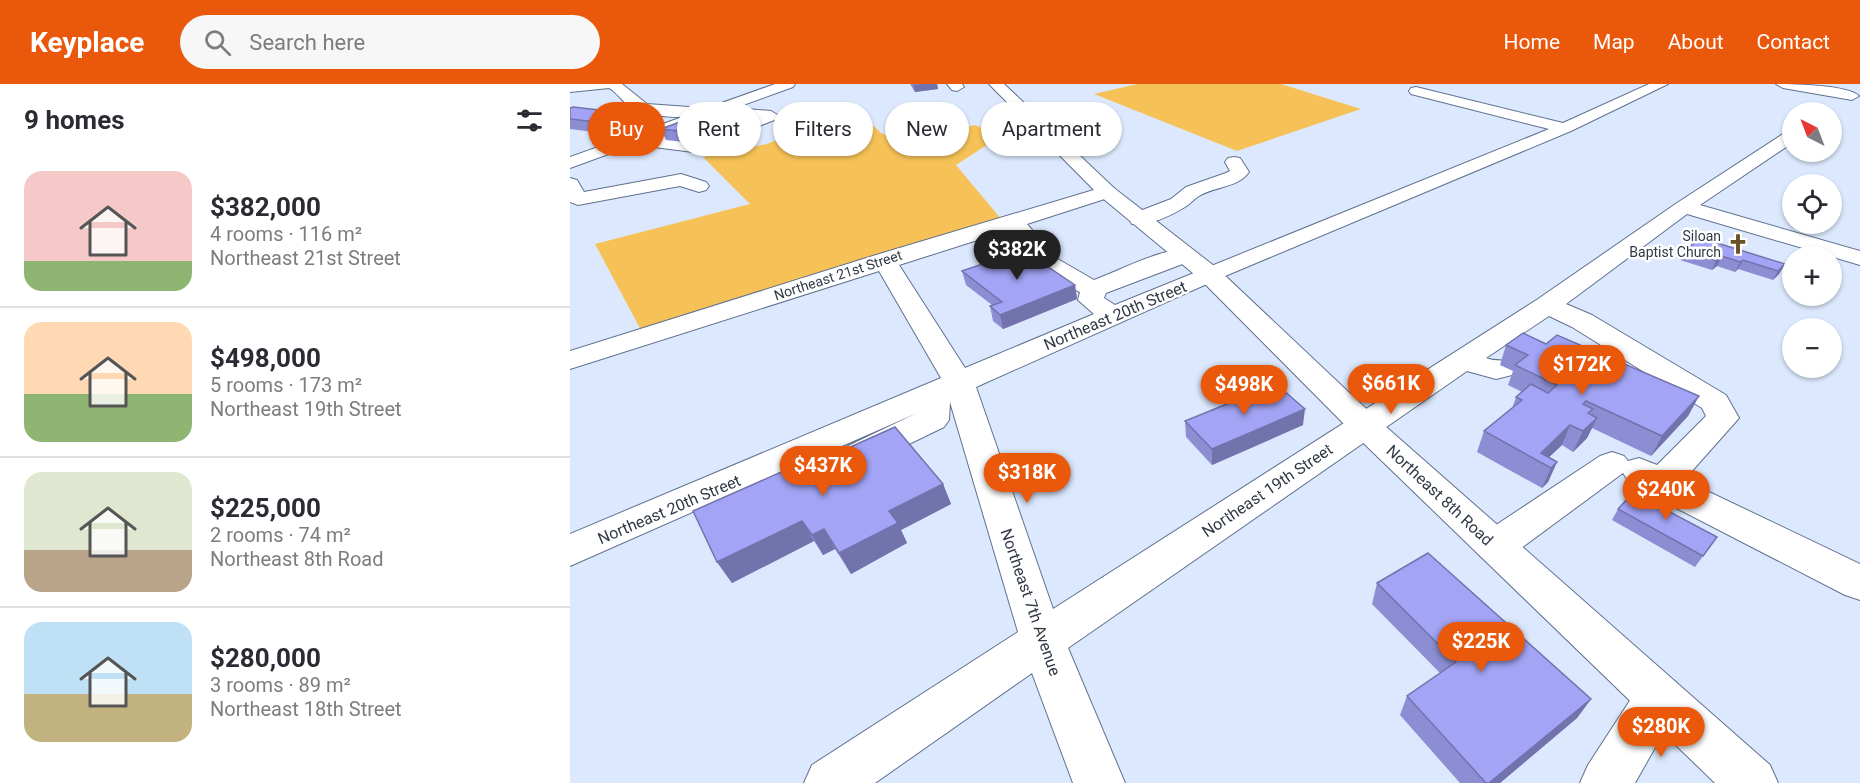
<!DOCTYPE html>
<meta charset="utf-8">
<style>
:root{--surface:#fff;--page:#f7f7f7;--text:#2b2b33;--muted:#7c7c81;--line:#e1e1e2;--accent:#ea580c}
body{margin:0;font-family:Roboto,sans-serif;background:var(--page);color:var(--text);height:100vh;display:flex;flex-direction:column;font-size:22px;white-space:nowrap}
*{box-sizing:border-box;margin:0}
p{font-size:20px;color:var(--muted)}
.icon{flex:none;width:33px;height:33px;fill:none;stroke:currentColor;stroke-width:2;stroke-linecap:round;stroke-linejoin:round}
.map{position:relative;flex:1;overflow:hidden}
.side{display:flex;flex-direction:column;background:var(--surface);width:570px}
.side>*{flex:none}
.banner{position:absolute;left:18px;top:18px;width:570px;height:54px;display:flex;gap:12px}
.needle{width:39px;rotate:318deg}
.buttons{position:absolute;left:1212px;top:18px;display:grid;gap:12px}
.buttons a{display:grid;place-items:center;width:60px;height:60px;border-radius:50%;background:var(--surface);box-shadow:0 2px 4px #0004;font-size:30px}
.price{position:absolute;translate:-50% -51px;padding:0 14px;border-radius:21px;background:var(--accent);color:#fff;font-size:20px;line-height:39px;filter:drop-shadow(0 2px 3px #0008)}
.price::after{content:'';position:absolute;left:50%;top:36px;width:18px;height:14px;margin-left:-9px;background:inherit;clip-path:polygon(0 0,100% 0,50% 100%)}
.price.selected{background:#222;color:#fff}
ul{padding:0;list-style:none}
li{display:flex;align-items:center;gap:18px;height:150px;padding:0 24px}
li+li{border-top:2px solid var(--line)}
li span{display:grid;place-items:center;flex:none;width:168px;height:120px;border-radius:18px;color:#555}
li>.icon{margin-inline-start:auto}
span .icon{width:72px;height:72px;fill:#fffc;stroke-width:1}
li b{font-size:26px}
h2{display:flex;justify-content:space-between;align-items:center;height:72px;padding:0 24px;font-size:26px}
.tag{padding:0 21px;border-radius:27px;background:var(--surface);box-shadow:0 2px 4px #0004;font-size:21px;line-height:54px}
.tag.selected{background:var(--accent);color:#fff}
header{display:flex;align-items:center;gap:36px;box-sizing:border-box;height:84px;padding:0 30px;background:var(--accent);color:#fff}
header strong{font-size:28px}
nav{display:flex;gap:33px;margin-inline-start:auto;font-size:21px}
.search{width:420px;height:54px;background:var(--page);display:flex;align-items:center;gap:15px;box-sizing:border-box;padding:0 21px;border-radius:33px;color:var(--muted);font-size:22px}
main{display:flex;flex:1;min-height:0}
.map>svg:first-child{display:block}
.green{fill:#f6c257}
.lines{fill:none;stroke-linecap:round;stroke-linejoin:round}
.minor-casing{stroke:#60718f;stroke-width:2}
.major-casing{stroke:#60718f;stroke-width:2}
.minor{fill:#fff;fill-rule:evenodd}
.major{fill:#fff;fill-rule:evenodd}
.wall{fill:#8c8dd3}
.shaded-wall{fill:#7273ac}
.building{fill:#a3a4f5;stroke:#7273ac;stroke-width:1.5}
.labels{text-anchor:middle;stroke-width:5;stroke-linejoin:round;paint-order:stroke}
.far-poi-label{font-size:14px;fill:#313946;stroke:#fff;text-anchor:end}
.far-street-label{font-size:14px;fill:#313946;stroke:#fff}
.street-label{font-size:16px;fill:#313946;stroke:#fff}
</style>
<header>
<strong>Keyplace</strong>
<div class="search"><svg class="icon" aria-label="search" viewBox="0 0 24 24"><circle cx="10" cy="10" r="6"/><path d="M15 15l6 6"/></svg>Search here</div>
<nav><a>Home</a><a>Map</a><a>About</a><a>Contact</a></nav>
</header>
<main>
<section class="side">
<h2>9 homes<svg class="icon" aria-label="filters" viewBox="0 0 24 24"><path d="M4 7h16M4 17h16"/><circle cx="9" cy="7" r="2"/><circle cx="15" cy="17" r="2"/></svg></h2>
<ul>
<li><span style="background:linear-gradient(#f6c9c9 75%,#8fb573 0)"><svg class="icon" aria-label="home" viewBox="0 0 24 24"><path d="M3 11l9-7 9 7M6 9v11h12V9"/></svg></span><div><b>$382,000</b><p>4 rooms · 116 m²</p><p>Northeast 21st Street</p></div></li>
<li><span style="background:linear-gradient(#ffd9b3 60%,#8fb573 0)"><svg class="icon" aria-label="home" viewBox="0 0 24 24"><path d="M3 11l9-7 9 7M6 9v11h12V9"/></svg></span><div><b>$498,000</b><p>5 rooms · 173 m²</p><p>Northeast 19th Street</p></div></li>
<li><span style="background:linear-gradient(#dfe7d0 65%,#b9a48a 0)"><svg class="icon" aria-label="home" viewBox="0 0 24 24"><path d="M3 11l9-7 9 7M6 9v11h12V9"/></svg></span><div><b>$225,000</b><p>2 rooms · 74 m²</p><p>Northeast 8th Road</p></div></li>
<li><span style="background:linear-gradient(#bfe0f5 60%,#c2b280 0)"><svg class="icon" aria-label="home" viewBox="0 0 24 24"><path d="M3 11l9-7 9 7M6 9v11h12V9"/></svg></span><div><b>$280,000</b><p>3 rooms · 89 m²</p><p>Northeast 18th Street</p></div></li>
</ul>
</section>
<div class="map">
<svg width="1290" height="699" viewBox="0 0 1290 699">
<rect width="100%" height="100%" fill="#dce8fd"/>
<path class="green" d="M567,0H711L791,25L667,67L524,10Z
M271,29L293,32L310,48L328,59L405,41L420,48L423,57L386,81L432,136L72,248L25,160L180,120L133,73L197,60Z"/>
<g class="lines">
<g class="minor-casing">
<path id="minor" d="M0,0H52L77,20L119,23L127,28C118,38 72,31 61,23C52,18 48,9 39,4L0,8Z
M377,0H392L394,3L387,7L382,6Z
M1079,0H1098L1001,47L648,195L406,303L483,525L968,215L1107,119L1216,48L1222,47V59L1130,121L1290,167V181L1117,130L996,220L1022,231L1156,311L1169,334L1114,396L1290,480V516L1275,511L1077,409L1057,395L1053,389L939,473L925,477L911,473L905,462L911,451L1030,372L1042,368L1054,372L1058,377L1069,374L1087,381L1136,332L1132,324L1002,243L979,232L916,274C926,278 935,275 946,278L951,284L946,290L926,295L897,287L498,564L555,699H503L462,589L305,699H234L242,681L448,548L380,318L379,336L374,343L302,378L290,382L278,378L273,370L278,362L347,329L0,482V450L371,294L309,187L0,285V267L306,171L537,102L544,104L547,108L544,112L457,140L486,174L524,196C549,187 599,160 623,166L627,171L623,176L536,209L534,214L545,221L979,45L841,10L839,7L841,4L846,3L993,39ZM439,146C457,175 479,195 510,208L508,216L524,230L395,284L329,181Z
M1206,0C1223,0 1279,1 1289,12L1282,16L1213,4Z
M176,25L201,27L209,32L207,35L171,49L132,44L106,56L129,59L132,63L129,67L123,68L84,63L80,57L83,53L116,39L117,35L145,36Z
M664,73L670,74L679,88C668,104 645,102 629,112C624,115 620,120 615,123C602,131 578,143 562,140L559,135L562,130L601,115L616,103L656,89L660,87L655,78L658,74Z
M111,90L136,98L139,102L136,106L129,108L110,102L8,121L0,118V94L7,96L14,108Z
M1089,592L1106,598L1113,614L1065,699H1010L1018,681L1072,598Z"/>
</g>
<g class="major-casing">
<path id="major" d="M205,0H225L223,3L0,84V73Z
M419,0H434L544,104L648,185L806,334L1200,681L1208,699H1145L782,348L630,195L530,112Z"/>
</g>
<use href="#minor" class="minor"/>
<use href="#major" class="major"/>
</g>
<path class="wall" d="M340,0H367L368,5L345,8Z
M0,24L47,28L53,38L24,48L0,45Z
M167,42L171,53L148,62L96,56L91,45Z
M1115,166L1215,180L1209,190L1203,196L1168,185L1165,188L1147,182L1142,186L1110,176Z
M392,187L505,201L507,215L433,245L423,237L420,222L422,221L396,201Z
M976,260L1129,312L1118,332L1081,372L1022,344L1017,354L1003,368L992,361L979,373L987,378L978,398L972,404L907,368L914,347L942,325L946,313L952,308L938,301L943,287L930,281L936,261Z
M615,337L733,341L642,381L616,353Z
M258,373L373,400L381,420L331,446L337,459L281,490L265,465L253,471L244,457L162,499L147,478Z
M1087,421L1147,453L1125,483L1042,436L1048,425Z
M807,499L1021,615L1007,634L930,699H890L830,631L837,612L870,589L802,520Z"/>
<path class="shaded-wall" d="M353,0H367L368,5L345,8L343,1Z
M47,28L53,38L24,48L18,37Z
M167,42L171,53L148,62L143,51Z
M1152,172L1147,182L1142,186L1146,177Z
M1173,176L1168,185L1165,188L1170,178Z
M1215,180L1209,190L1203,196L1208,187Z
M505,201L507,215L433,245L430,231Z
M1129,312L1118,332L1081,372L1092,352Z
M735,325L733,341L642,381V365Z
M1027,334L1017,354L1003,368L1013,347Z
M1000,341L992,361L973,379L971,369Z
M987,378L978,398L972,404L981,384Z
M373,400L381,420L331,446L337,459L281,490L269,469L319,427Z
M232,437L244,457L162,499L147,478Z
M254,445L265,465L253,471L242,451Z
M1021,615L1007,634L930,699H919Z"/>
<path class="building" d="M3,23L47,28L18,37L0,35V24Z
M115,36L167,42L143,51L91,45Z
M1131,154L1215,180L1208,187L1173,176L1170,178L1152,172L1146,177L1115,166Z
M453,166L505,201L430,231L420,222L432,218L392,187Z
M953,249L976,260L987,251L1129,312L1092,352L1016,317L1013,320L1023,325L1018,329L1027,334L1013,347L1000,341L971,369L987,378L981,384L914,347L952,316L946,313L961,300L978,309L987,301L945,281L958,271L936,261Z
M706,300L735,325L642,365L615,337Z
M325,343L373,400L319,427L328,439L269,469L254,445L242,451L232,437L147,478L123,427L254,369L258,373Z
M1071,400L1092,411L1085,420L1147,453L1133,472L1048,425Z
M858,469L1021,615L919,699H916L837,612L886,578L807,499Z"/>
<defs>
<g id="church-bare" transform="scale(1.62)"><path d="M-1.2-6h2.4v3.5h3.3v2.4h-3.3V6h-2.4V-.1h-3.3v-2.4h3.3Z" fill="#695222" stroke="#fff" stroke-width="2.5" paint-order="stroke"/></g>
</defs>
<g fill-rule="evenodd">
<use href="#church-bare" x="1168" y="160"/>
</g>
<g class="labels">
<g class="far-poi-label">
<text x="1151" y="157">Siloan<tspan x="1151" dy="16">Baptist Church</tspan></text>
</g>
<g class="far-street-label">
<text transform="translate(268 191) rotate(-18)" y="5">Northeast 21st Street</text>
</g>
<g class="street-label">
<text transform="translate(545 231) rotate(-23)" y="6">Northeast 20th Street</text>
<text transform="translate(697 406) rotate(-34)" y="6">Northeast 19th Street</text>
<text transform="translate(870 411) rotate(43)" y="6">Northeast 8th Road</text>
<text transform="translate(99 425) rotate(-23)" y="6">Northeast 20th Street</text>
<text transform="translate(461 518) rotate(71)" y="6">Northeast 7th Avenue</text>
</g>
</g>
</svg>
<div class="buttons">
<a><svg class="needle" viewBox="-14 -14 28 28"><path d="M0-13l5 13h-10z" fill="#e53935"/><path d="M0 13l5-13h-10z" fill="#7c7c81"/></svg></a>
<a><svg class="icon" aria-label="locate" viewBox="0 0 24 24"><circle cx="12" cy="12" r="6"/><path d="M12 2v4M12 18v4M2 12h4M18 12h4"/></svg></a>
<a>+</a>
<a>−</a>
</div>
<b class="price selected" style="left:447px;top:197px">$382K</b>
<b class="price" style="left:1012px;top:312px">$172K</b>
<b class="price" style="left:821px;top:331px">$661K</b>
<b class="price" style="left:674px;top:332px">$498K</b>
<b class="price" style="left:253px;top:413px">$437K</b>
<b class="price" style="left:457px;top:420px">$318K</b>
<b class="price" style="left:1096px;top:437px">$240K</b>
<b class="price" style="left:911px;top:589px">$225K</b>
<b class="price" style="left:1091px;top:674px">$280K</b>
<div class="banner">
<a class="tag selected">Buy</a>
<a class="tag">Rent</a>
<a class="tag">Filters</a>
<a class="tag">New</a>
<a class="tag">Apartment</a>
</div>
</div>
</main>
